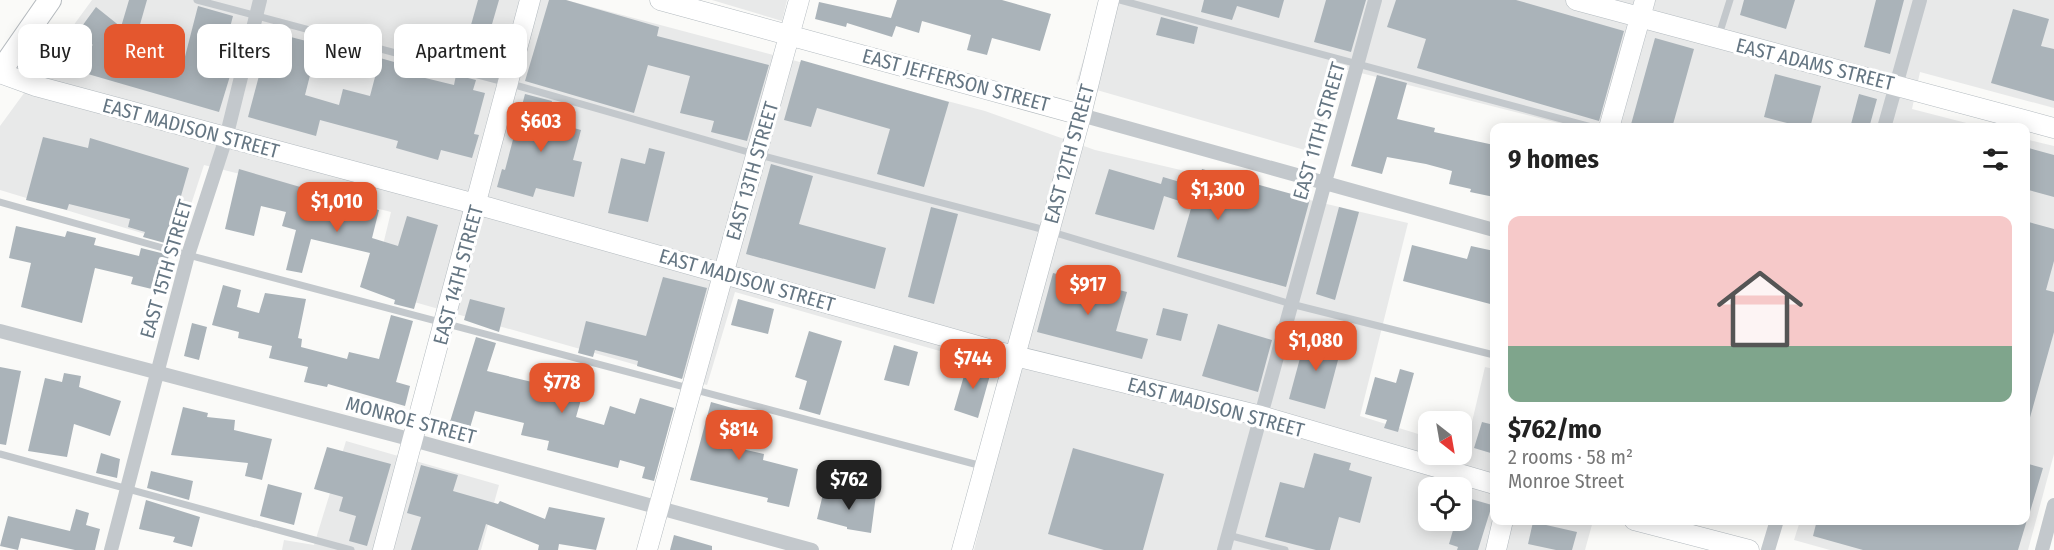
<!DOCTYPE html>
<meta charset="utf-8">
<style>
:root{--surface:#fff;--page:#f2f2f2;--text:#222;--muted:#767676;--line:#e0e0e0;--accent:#e4572e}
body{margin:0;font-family:"Fira Sans Condensed",sans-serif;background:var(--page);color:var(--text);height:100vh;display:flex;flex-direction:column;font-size:22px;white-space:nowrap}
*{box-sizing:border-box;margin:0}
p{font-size:20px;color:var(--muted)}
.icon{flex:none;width:33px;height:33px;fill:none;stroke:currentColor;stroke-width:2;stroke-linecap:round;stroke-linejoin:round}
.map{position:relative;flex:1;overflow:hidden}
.side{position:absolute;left:1490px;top:123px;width:540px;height:402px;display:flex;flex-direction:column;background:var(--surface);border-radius:12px;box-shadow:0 3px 15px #0003}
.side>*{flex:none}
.hud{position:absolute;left:18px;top:24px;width:570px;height:54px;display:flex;gap:12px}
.needle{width:39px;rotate:149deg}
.buttons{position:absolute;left:1418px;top:411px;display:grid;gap:12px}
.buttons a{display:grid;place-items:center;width:54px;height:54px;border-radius:12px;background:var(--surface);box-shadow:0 3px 15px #0003;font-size:30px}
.price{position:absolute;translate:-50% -51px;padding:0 14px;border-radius:12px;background:var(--accent);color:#fff;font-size:20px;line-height:39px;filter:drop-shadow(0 2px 3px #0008)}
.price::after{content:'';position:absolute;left:50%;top:36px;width:18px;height:14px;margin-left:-9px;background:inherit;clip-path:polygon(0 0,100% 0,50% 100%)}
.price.on{background:#222;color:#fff}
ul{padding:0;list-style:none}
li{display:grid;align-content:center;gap:12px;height:318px;padding:0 18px}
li+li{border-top:2px solid var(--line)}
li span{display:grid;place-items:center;height:186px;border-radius:12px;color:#555}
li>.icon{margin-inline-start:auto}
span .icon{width:108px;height:108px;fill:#fffc;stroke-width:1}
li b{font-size:26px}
h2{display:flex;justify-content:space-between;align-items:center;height:72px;padding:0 18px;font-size:26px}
.chip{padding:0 21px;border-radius:12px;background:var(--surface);box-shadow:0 3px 15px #0003;font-size:21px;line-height:54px}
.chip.on{background:var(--accent);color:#fff}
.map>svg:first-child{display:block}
.built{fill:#e8e9e9;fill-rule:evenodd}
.building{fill:#aab3b9}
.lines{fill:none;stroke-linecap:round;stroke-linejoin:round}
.secondary-casing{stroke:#b3babf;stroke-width:21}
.primary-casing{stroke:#b5babe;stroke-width:24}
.lane{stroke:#c3c8cc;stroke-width:7}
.street{stroke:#c3c8cc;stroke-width:14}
.secondary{stroke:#fff;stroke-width:20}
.primary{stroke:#fff;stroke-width:22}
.labels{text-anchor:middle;stroke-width:6;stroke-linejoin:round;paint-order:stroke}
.street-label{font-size:20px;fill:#657683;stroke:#fff}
</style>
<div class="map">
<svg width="2054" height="550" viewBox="0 0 2054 550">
<rect width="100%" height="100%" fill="#fafaf8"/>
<path class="built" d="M92,0H566L985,111L1095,150L1408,223L1360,416L1428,437V454H1461V446L1466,447L1485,367L1494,369V520L1593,521L1585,550H974L1016,373L735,292L707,385L372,290L391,212L204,165L178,244L0,190V126ZM1428,488H1461V520H1428Z
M712,0H787L782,21Z
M1101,0H2054V108L1920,72L1912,109L1982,127H1574L1337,67L1315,153L1076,84Z
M2025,139L2054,146V454L2028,550H1830L1794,540L1800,521L2025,520Z
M346,441L499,485L481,550H282L284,540L314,545Z"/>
<path class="building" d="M129,0H147L131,56L151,62L150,67L180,76L198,6L233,16L218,73L230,76L219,112L74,70L78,55L93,45L77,33L96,7L121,27Z
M478,0H499L479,69L460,64Z
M549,0H566L659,27L657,36L769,65L747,141L711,132L714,121L680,113L690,76L648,65L634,113L525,81Z
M897,0H1002L1051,14L1040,51L992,38L987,55L967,50L971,35L922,21L919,33L896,26L892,37L847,23L846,27L815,19L819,2L891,18Z
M1204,0H1284L1279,18L1237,6L1232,20L1201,12Z
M1326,0H1366L1351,52L1314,42Z
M1396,0H1516L1624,31L1599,121L1417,68L1426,39L1387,27Z
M1744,0H1795L1786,29L1740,15Z
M1876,0H1904L1890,54L1864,47Z
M2013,9L2049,19L2041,46L2054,49V101L1991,83Z
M1161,17L1198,27L1194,44L1156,35Z
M279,34L318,44L305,95L339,105L343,89L370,96L380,58L419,69L417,76L454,85L456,75L476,80L473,90L485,93L474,134L479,135L472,158L441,150L438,160L396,148L398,141L320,120L316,136L248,117L260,72L269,75Z
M1655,38L1694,49L1672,128H1630Z
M801,60L949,102L924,187L877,174L890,129L817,108L811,127L784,120Z
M1775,74L1821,86L1810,128H1790L1791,124L1764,117Z
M1377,75L1407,83L1397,119L1435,128L1434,132L1494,145V197L1470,192L1471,189L1449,184L1452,171L1426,164L1387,157L1382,174L1351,166Z
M525,94L552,101L547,121L581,130L573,160L582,162L574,197L536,188L533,197L497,187L502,169L505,170Z
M1859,94L1877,99L1869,128H1850Z
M43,137L88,148L90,138L189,168L173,224L184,227L181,241L173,239L172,245L143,237L145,232L128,227L130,219L69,204L67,210L26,200Z
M2025,147L2054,155V197L2025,189Z
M649,148L665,152L648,222L608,213L621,158L645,164Z
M771,164L813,176L799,224L886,248L875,289L746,254Z
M239,169L379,210L372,238L398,246L407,216L438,225L414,309L394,304L395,300L360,287L370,253L311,239L302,273L286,270L296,230L282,226L286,212L261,206L254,236L225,229Z
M1109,169L1161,184L1163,177L1197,187L1202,169L1310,199L1286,287L1177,257L1192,205L1164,196L1154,230L1095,214Z
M931,207L958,214L934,304L908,297Z
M1339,207L1359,212L1335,300L1316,294Z
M2025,221L2054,229V261L2046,290L2054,292V332L2029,421L2025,420Z
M16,226L65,237L67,231L96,238L94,245L139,256L141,248L169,255L160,291L131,284L133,277L95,268L82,323L21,307L31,263L9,258Z
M1412,245L1467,259L1471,246L1494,251V305L1403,281Z
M1053,273L1127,292L1116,331L1148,339L1142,359L1037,332Z
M663,277L707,288L682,379L637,366L638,361L595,350L593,357L578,353L586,321L646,336Z
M223,285L241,290L237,307L259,313L265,293L306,299L298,338L302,339L301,347L347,359L349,352L379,359L391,315L413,321L396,382L410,386L405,406L328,384L327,387L304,382L308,367L269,358L272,346L238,338L239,332L212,325Z
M470,299L505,308L499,332L464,320Z
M738,299L774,309L768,334L731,325Z
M1163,308L1188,314L1181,341L1156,335Z
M192,323L207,327L199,360L184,356Z
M1218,324L1272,340L1258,392L1202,376Z
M809,331L842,341L820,415L799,409L807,381L795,377Z
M1306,336L1342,345L1325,409L1289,399Z
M476,337L496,343L487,371L532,382L535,369L567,376L570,367L574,368L575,364L590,368L576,417L604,425L610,406L635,414L640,398L674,408L654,481L642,478L645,467L620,460L618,468L547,450L549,441L521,435L524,423L475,411L469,431L449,425Z
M894,345L918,352L909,386L884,380Z
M968,362L992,368L978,418L954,410Z
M0,367L21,371L6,445L0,444Z
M1400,369L1414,373L1398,432L1384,428L1387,420L1365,414L1375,377L1396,383Z
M64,373L81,376L79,387L121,401L110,436L74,424L67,457L28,451L45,378L62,382Z
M711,402L743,411L733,447L764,454L763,460L798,469L789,507L767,502L768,498L690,480Z
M183,407L208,413L207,417L235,420L234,430L272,439L262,480L245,476L248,463L171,455Z
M1482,422L1494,425V454L1474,448Z
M327,447L391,464L367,546L349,541L356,516L339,511L343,497L314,489Z
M1073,448L1164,474L1143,550H1104L1048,534Z
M101,453L120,459L117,478L96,473Z
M1314,453L1351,463L1349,470L1372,477L1360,523L1339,517L1330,550H1316L1265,537L1280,482L1304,488Z
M2025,463L2043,468L2029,515H2025Z
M421,465L458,475L453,491L498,504L500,501L545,519L549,507L605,518L596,550L559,544L558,550H538L539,545L486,524L478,550H411L421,517L407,513Z
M151,471L193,481L189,500L147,488Z
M268,484L302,493L294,525L260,516Z
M853,491L876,495L871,533L847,529V527L817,519L823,494L851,501Z
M1464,497L1492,505L1478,550H1457L1458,547L1449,544L1456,520H1461Z
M146,500L200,517L192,547L173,542L175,537L139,529Z
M76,509L89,513L86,525L100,529L95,550H75L21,538L18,550L0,546L8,516L70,531Z
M1817,520H2027L2018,550H1863L1813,536Z
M1533,522L1577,532L1572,550H1556L1528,544Z
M674,535L712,546V550H670Z"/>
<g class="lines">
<g class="secondary-casing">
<path id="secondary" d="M660,0L1081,115
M1576,0L2054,128
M0,73L36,86L490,208L1003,353L1261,416L1494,484
M1609,128L1645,0
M1634,520L1749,550
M383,550L530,0
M647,550L799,0
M962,550L1081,115L1109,0
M1496,550L1503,520"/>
</g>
<g class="primary-casing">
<path id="primary" d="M0,72L50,0"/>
</g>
<path class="lane" d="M197,0L508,83L748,152L1049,231L1291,304L1494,355
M1120,0L1595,128
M1718,38L1730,0
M0,202L188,255L982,466
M0,454L351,550
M1228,535L1285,550"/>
<path class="street" d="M1081,115L1494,230
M1884,128L1920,0
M0,331L413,440L812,550
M111,550L188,255L226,138L260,0
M1224,550L1375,0
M1768,550L1777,520
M2042,550L2054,505"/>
<use href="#secondary" class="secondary"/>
<use href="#primary" class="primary"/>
</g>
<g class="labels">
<g class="street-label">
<text transform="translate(1815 64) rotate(14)" y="7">EAST ADAMS STREET</text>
<text transform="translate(956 80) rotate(15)" y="7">EAST JEFFERSON STREET</text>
<text transform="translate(191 128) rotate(15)" y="7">EAST MADISON STREET</text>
<text transform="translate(1319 131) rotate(-74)" y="7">EAST 11TH STREET</text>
<text transform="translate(1069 154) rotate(-75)" y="7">EAST 12TH STREET</text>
<text transform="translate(752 171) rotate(-74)" y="7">EAST 13TH STREET</text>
<text transform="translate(166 269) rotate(-74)" y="7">EAST 15TH STREET</text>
<text transform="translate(458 275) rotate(-75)" y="7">EAST 14TH STREET</text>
<text transform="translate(747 280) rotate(16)" y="7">EAST MADISON STREET</text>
<text transform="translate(1216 407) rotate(15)" y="7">EAST MADISON STREET</text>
<text transform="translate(411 420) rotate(15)" y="7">MONROE STREET</text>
</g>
</g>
</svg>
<div class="buttons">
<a><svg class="needle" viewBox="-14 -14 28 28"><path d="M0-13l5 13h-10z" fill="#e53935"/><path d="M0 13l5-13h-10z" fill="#767676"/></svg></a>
<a><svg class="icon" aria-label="locate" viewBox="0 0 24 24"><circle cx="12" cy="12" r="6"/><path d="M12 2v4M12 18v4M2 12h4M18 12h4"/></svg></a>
</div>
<b class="price" style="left:541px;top:153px">$603</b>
<b class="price" style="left:1218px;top:221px">$1,300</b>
<b class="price" style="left:337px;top:233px">$1,010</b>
<b class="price" style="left:1088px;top:316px">$917</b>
<b class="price" style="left:1316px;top:372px">$1,080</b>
<b class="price" style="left:973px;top:390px">$744</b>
<b class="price" style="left:562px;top:414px">$778</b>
<b class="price" style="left:739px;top:461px">$814</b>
<b class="price on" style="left:849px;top:511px">$762</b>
<div class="hud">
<a class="chip">Buy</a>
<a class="chip on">Rent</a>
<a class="chip">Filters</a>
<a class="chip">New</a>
<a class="chip">Apartment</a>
</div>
<section class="side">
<h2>9 homes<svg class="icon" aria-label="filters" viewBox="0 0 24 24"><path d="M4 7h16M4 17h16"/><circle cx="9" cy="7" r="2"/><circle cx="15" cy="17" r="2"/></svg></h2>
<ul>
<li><span style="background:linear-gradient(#f6c9c9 70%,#7fa58c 0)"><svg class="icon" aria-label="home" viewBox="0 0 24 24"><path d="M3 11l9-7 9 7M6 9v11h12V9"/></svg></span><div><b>$762/mo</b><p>2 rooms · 58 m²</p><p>Monroe Street</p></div></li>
</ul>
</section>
</div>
